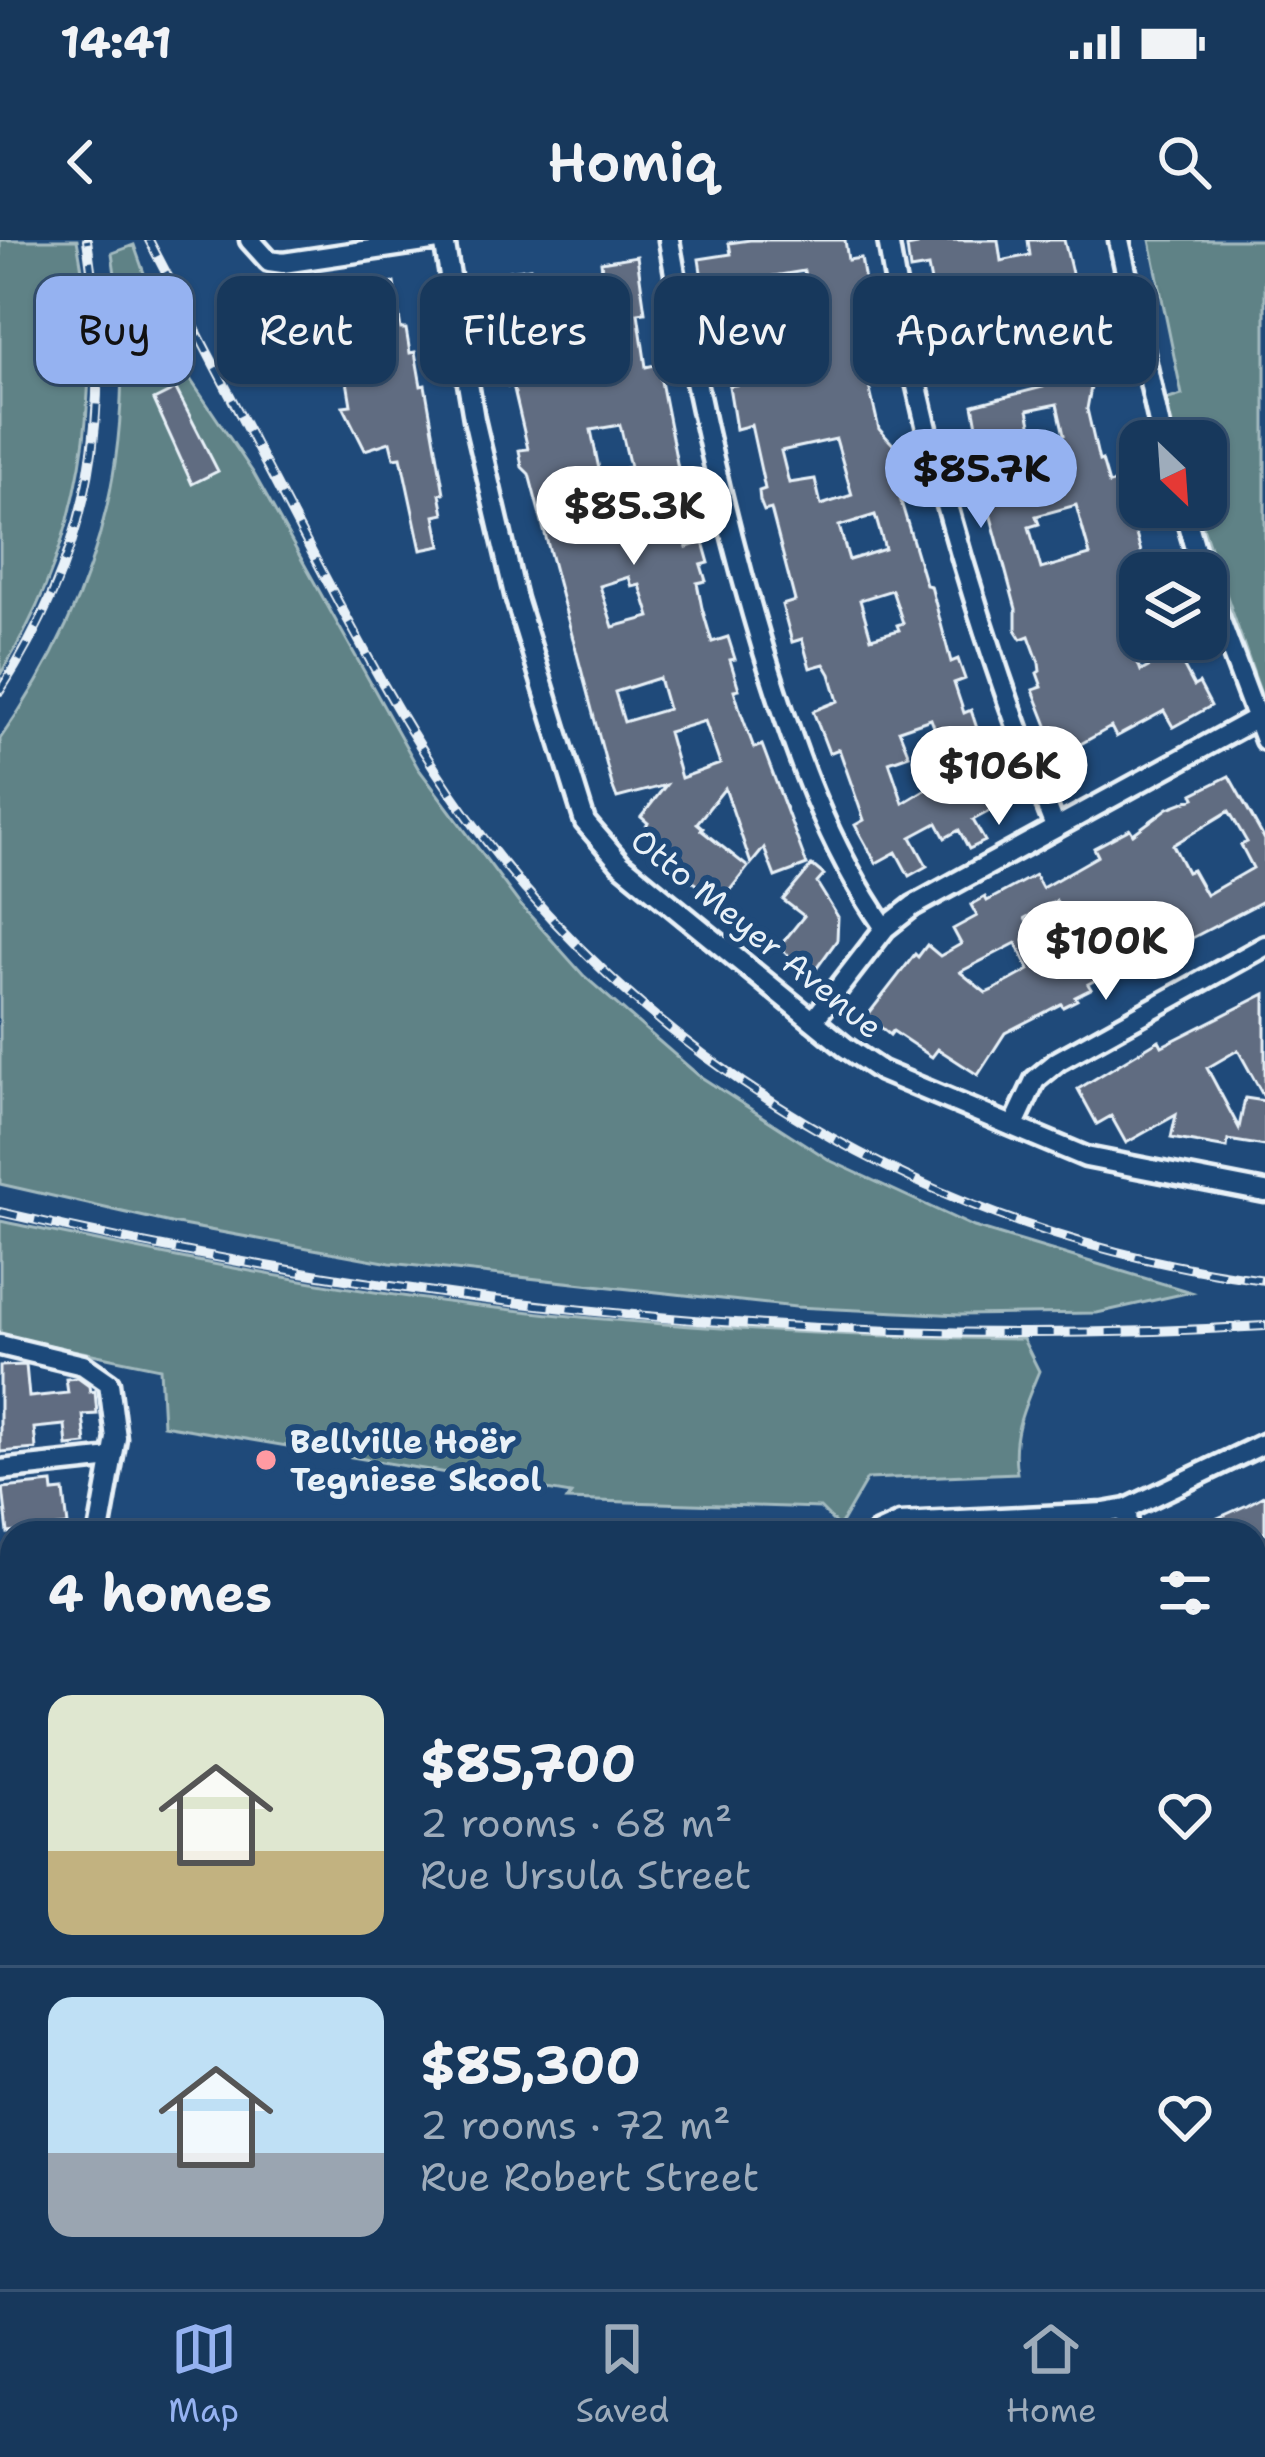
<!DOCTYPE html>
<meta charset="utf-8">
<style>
:root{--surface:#17385c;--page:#244365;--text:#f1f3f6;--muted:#9eacbb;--line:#365272;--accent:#95b2f1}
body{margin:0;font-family:"Shantell Sans",sans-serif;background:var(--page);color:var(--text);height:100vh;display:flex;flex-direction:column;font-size:45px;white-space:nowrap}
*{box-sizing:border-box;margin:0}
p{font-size:39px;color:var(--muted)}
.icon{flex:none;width:66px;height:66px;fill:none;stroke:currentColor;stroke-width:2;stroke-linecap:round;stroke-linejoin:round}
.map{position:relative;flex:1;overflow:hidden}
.panel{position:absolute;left:0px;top:1281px;width:1266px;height:768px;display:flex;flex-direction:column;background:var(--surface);border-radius:36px 36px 0 0;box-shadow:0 3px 9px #0004,0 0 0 3px var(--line)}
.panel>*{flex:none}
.top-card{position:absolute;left:36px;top:36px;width:1194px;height:108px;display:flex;gap:24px}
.needle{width:78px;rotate:155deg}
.fabs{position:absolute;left:1119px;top:180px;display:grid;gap:24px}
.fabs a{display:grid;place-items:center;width:108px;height:108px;border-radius:24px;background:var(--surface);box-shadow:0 3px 9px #0004,0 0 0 3px var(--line);font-size:60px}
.price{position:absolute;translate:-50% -102px;padding:0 27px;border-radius:42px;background:#fff;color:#222;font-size:39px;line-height:78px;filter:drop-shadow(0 3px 6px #0008)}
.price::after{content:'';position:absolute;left:50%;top:72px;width:36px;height:27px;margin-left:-18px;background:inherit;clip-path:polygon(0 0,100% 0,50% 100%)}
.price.active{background:var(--accent);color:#111}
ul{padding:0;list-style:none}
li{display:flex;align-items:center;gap:36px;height:300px;padding:0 48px}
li+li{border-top:3px solid var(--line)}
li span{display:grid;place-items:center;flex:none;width:336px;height:240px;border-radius:24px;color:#555}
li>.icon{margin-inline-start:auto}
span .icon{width:144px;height:144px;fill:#fffc;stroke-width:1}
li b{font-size:51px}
h2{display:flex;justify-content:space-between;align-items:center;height:144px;padding:0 48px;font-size:51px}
.tag{padding:0 42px;border-radius:24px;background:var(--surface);box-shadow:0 3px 9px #0004,0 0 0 3px var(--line);font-size:42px;line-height:108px}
.tag.active{background:var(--accent);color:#111}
.status{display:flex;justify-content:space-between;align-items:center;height:84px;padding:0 60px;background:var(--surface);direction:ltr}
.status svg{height:33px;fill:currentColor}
header{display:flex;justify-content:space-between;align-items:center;height:156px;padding:0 48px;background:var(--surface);font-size:54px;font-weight:600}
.dock{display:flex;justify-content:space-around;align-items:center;height:168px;border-top:3px solid var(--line);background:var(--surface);font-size:33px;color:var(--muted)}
.dock a{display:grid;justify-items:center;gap:6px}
.dock .active{color:var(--accent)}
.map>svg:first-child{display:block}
.green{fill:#5e8286;stroke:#a3babf;stroke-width:3}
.building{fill:#616c81;stroke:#e8f1f8;stroke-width:3;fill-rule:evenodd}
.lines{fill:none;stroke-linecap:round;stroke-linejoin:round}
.minor-casing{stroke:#e8f1f8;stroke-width:27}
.minor{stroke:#1f4a7a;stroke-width:18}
.rail-casing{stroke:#e8f1f8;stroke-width:10}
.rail{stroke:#1f4a7a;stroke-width:6;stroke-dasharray:18;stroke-linecap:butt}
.poi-dot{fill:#ff9aa2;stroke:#1f4a7a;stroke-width:4.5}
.labels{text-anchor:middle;stroke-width:12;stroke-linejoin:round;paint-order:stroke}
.street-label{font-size:33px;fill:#e8f1f8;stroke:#1f4a7a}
.poi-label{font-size:33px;font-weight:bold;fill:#e8f1f8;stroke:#1f4a7a;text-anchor:start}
</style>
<div class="status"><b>14:41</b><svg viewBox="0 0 49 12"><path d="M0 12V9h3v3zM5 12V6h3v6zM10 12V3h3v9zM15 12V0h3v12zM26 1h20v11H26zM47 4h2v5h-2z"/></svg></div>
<header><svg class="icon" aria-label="back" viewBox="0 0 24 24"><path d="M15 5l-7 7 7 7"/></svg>Homiq<svg class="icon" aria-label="search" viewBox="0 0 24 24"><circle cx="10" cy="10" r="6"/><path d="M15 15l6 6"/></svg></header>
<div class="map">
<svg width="1265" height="2049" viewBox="0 0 1265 2049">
<rect width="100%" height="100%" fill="#1f4a7a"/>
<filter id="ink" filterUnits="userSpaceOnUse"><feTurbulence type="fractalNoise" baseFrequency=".00833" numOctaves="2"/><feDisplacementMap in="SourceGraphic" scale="24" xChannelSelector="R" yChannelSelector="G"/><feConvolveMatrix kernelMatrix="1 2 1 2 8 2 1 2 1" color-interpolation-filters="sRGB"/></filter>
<g filter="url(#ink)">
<path class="green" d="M0,0H77C106,152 82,303 0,435Z
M1150,0H1265V466L1196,267H1206V201H1176L1165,160L1182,155Z
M134,5L172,112L254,234L418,528L518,662L584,736L698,835L831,921L974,987L1191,1052L1097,1073L960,1075L796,1067L390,1023L171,983L0,944V499C106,349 141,194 112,13Z
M0,981C122,1006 244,1032 368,1051C585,1084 804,1096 1023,1099L1039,1131C1025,1165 1010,1196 1017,1233L867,1239L839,1287L820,1268L567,1260L571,1254L163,1185L160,1128L0,1095Z"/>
<path class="building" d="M750,0H845L848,20L861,18L882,139L868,142L879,189L911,224L893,228L896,245L926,345L931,346L951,422L958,419L965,439L954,443L964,473L971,470L985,513L973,518L999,566L973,580L985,601L969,609L959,590L945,598L937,583L911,597L927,626L909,636L896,612L876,623L855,585L864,580L839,509L829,513L813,471L838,461L830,434L824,424L810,428L802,399L792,402L782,365L795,361L771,269L764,271L760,261L759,251L765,249L751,185L736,189L729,146L746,143L737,115L730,117L727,95L781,88L791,131L826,124L820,94L796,99L791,78L811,74L804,31L768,37L771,60L743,65L740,50L708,55L704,52L699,19L731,14L729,3ZM836,199L852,255L821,265L815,239L789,243L781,211ZM875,275L885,309L849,320L839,286ZM892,350L903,383L897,385L899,390L871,398L860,360ZM931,479L945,516L923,524L931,546L903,563L889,522L909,515L899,490Z
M916,0H998L1001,21L1030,15L1028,0H1064L1087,95H1083L1093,136L1087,169L1099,221L1102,220L1109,244L1132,237L1140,263V274L1131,277L1145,326L1139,328L1140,395L1129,399L1141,431L1176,412L1194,446L1199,443L1211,466L1173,487L1164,471L1116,497L1111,487L1059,516L1033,450L1042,447L1037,433L1040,431L1039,423L1029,396L1021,399L1016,391V369L988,266L978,269L966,227L983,223L969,199L970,187L977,186L973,165L1043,147L1031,94L964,110L949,54L934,58L928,27L910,30L907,7L917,5ZM1057,164L1064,195L1044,200L1054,247L1015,259L1005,221L1038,215L1028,170ZM1076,265L1090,315L1041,329L1029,287L1039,284L1036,276Z
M637,16L645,72L638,73L646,127L655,125L660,136L682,249H678L682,267L676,269L687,307L703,302L709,323L701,325L706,341L697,343L702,368L712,402L728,397L735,419L730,420L739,449L734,450L741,473L754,508L762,505L807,625L775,637L764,608L751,624L725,548L697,583L703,588L701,590L748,627L720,663L675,627L680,620L649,595L651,592L645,588L648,583L641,577L666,545L617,558L612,545L529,234L522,227L519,210L528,209L513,145L508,146L504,129L518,125L508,81L492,83L484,35L530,28L532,41L602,30L601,22ZM591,74L596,104L576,107L582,133L543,141L536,108L563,102L557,79ZM620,185L630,227L600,234L591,190ZM629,337L632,347L640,345L650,377L613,387L600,346ZM659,438L668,469L624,482L615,452ZM705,481L720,524L681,538L668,492Z
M394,43L401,89H406L410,113L415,112L421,146L425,145L444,253L440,254L444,274L435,276L441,306L421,310L401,217L394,218L390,202L365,210L343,166L351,165L344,123L375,118L370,84L363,85V82L313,90L309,62Z
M176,149L218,231L192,244L154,160Z
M1229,536L1265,600V660L1192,698L1188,691L1088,744L1091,749L1075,757L1077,760L1063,767L1061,764L1005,793L978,835L938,809L932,817L893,791L890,795L867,776L915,714L918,717L927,705L940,716L961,704L953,689L977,676L971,665L985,657L987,661L1035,635L1042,648L1098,616L1094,608L1130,589L1133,594L1168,568L1195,558L1193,554ZM1229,571L1247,602L1241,605L1253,628L1206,655L1192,630L1187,632L1173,605ZM1056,661L1087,716L1054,733L1025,678ZM1016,703L1029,730L993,750L986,753L960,732Z
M812,625L824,635L817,643L838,677L837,700L814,732L807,733L779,707L804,676L783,660Z
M1265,754V859L1238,810L1207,828L1239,888L1245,858L1265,861V906L1228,900L1227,908L1171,898L1176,875L1126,903L1111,876L1097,884L1078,849L1159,800L1162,806Z
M26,1125L29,1157L68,1153L66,1139L78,1138L89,1146L90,1152L95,1151L97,1174L83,1175L86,1204L67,1206L65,1185L34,1188L36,1209L0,1212V1126Z
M52,1243L53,1252L64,1251L68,1286L8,1293L3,1248Z
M1265,1255V1293H1184L1247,1265Z"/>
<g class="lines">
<g class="minor-casing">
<path id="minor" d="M250,0L269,21L283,23L438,0
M444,0L474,179L516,359L585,582L621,624L845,807L881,831L1086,917L1265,952
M669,0C693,139 723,276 764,412C794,509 826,604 885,688
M888,0C922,203 980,397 1055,587
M1119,0L1163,201
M1183,267L1202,333
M1206,343L1265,500
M813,781L885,688L913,666L1255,479
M1014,885L1035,840L1058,821L1265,706
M0,1105L83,1125L109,1143L116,1198L99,1293
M0,1230L112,1218
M1127,1269L1128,1293
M878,1293L900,1283L1104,1273L1127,1269L1265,1203
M0,1372L12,1371
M1254,1503L1265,1498
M0,1517L12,1516
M0,1661L12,1660
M0,1810L12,1808
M0,1956L12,1954
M905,2037V2049
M1167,2037L1168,2049
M68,2049L69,2037
M149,2049L150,2037"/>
</g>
<use href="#minor" class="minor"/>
<g class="rail-casing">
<path id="rail" d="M149,0C199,97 250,193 300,290C347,378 392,467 449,550C634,822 940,1000 1265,1040
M0,451C94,305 113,169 87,0
M0,972C413,1068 841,1111 1265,1086"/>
</g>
<use href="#rail" class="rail"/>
</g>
</g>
<circle class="poi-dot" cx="266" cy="1220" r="12"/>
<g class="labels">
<g class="street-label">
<text transform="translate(757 693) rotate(39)" y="12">Otto Meyer Avenue</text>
</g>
<g class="poi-label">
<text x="290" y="1213">Bellville Hoër<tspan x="290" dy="38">Tegniese Skool</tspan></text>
</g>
</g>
</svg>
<div class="fabs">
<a><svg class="needle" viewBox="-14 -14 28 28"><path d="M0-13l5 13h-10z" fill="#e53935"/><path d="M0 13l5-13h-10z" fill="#9eacbb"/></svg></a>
<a><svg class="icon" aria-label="layers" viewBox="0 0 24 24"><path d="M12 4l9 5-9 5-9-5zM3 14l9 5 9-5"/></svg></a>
</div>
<b class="price active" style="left:981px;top:291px">$85.7K</b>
<b class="price" style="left:634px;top:328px">$85.3K</b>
<b class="price" style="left:999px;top:588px">$106K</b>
<b class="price" style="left:1106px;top:763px">$100K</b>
<div class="top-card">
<a class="tag active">Buy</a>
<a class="tag">Rent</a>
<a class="tag">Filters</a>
<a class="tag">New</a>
<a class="tag">Apartment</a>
</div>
<section class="panel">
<h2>4 homes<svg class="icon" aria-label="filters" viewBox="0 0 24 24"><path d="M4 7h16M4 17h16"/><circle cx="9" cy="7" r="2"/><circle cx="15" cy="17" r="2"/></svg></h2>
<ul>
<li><span style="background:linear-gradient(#dfe7d0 65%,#c2b280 0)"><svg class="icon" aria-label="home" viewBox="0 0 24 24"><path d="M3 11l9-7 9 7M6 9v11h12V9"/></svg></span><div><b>$85,700</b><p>2 rooms · 68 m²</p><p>Rue Ursula Street</p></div><svg class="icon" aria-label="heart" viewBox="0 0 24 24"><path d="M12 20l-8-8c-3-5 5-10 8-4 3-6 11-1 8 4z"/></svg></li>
<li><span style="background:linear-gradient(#bfe0f5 65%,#9aa5b1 0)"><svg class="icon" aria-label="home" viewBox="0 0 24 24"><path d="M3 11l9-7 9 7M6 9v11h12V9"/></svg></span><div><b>$85,300</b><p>2 rooms · 72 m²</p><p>Rue Robert Street</p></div><svg class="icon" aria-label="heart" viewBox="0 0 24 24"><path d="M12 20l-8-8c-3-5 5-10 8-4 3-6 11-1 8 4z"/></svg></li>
</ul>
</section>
</div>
<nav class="dock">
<a class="active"><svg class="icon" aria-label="map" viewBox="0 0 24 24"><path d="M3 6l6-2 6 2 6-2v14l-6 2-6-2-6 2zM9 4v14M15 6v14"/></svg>Map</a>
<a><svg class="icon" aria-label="saved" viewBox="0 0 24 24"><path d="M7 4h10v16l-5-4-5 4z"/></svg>Saved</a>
<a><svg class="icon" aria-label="home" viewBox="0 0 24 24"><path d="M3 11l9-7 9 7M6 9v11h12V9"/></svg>Home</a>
</nav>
